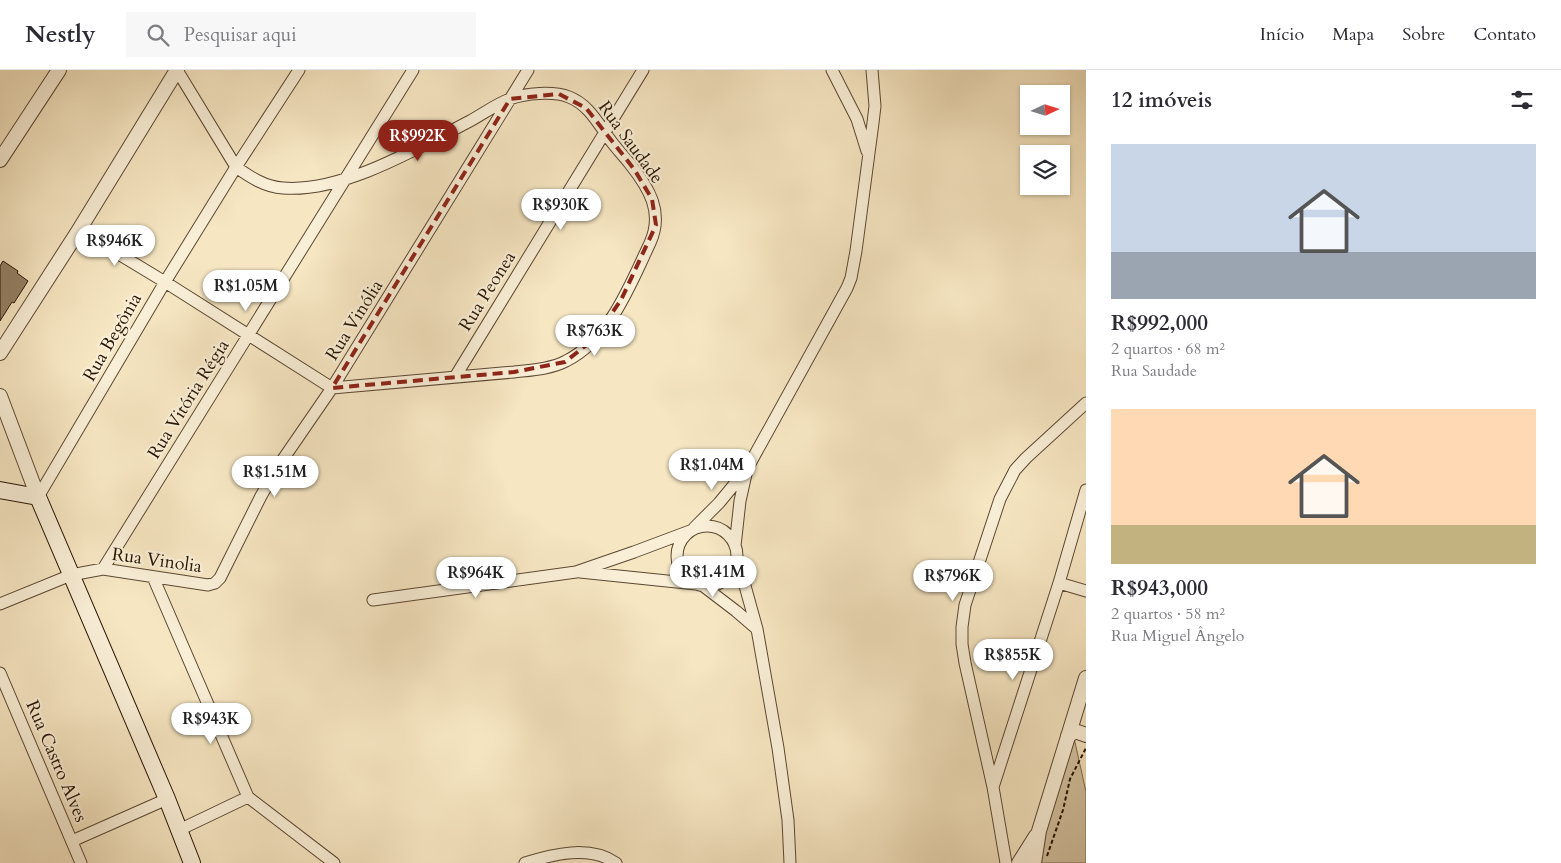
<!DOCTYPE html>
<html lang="pt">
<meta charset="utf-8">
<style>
:root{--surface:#fff;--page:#f7f7f7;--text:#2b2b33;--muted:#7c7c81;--line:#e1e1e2;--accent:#8f2418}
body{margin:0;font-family:Cardo,serif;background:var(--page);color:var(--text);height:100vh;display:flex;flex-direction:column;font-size:19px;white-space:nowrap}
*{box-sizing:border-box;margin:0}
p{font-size:16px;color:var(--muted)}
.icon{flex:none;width:28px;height:28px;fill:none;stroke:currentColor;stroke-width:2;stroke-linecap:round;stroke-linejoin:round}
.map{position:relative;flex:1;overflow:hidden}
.panel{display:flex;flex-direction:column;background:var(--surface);width:475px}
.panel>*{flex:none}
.needle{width:32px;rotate:86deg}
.controls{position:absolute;left:1020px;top:15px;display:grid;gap:10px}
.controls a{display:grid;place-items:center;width:50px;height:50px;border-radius:0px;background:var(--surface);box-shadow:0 1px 4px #0004;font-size:25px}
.price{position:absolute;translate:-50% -42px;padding:0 11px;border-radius:18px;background:#fff;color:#222;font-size:16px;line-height:32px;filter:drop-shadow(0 1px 2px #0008)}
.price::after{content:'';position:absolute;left:50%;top:30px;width:15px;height:11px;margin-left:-8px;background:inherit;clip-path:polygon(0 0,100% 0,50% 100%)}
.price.active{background:var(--accent);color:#fff}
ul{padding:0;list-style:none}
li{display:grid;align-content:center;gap:10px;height:265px;padding:0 25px}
li span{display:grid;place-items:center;height:155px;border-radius:0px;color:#555}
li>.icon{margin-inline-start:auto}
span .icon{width:90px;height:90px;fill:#fffc;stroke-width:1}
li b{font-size:21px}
h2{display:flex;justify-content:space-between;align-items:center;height:60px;padding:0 25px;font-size:21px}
header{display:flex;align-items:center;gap:30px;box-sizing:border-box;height:70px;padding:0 25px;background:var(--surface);border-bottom:1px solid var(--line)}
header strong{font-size:24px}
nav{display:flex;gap:28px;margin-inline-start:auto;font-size:18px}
.search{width:350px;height:45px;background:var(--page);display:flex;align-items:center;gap:12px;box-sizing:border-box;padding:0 18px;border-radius:0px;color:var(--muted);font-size:19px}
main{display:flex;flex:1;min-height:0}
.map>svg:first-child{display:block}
.green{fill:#d3c2a1;stroke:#7e6b52}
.building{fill:#948166;stroke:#291402}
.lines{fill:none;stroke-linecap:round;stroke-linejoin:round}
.minor-casing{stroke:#5c4832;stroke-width:13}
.tertiary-casing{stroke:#5c4832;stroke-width:16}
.secondary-casing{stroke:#291402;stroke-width:18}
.path{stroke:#291402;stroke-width:2;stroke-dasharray:4 2.5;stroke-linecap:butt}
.minor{stroke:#f9efd7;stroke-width:11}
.tertiary{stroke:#f9efd7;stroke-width:14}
.secondary{stroke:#f9efd7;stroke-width:16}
.marked{fill:none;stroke:#8f2418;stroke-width:4;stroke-dasharray:10 6;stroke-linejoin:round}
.labels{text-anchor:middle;stroke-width:4.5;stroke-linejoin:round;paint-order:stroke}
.street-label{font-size:18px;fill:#291402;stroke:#f9efd7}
</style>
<header>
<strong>Nestly</strong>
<div class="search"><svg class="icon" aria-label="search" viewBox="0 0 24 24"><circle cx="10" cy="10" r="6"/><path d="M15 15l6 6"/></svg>Pesquisar aqui</div>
<nav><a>Início</a><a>Mapa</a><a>Sobre</a><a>Contato</a></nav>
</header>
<main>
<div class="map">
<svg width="1086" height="793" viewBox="0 0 1086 793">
<rect width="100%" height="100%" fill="#f6e6c2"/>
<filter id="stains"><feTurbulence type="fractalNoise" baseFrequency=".004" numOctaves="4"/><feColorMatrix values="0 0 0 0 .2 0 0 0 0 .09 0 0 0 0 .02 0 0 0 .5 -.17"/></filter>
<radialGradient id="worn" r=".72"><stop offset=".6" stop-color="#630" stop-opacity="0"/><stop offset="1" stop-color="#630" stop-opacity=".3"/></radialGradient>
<path class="green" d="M1073,663L1086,722V793H1032Z"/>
<path class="building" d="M3,191L18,201L17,203L28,211L14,233L12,232L0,251V196Z"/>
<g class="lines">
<g class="minor-casing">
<path id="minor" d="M832,0L857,49L867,81
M79,160L165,212L332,318L514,302C531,300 551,299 566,291C610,269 630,215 650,173C664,142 649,118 630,94C622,84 613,75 606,64C596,50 587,34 569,27C554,21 525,23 510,29C496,34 483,44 470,51C418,78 342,123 283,118C265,117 250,107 236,97L177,0
M455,307L643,0
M38,427L165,212L236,97L299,0
M677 486a30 30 0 1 1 60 0a30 30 0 1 1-60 0Z
M694,458L719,433L747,399L847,218L851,208L856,181L873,53L875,36L872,0
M735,476L740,431L746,404
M737,487L757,559L778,678L788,750L790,793
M103,499L413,0
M580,502L696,514
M153,507L248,727L334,793
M1059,513L1086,521
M702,515L736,541L757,559
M373,530L576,502L634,482L690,461
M0,534L71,505L103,499L208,515L215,513L220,508L261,426L277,398L332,318L528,0
M0,603L81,793
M993,717L1059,513L1086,420
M179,760L248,727
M72,771L167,729
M525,793C553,784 590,775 616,793
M1006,793L993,717L965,593L962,574V557L965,535L1000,429L1015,400L1026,388L1086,333"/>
</g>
<g class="tertiary-casing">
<path id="tertiary" d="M0,90L59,0
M0,283L79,160L177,0
M0,326L38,427
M1068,666L1075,661L1086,665
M1019,793L1036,766
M1034,793L1039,761L1086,608"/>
</g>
<g class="secondary-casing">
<path id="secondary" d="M0,420L38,427L167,729L192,793"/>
</g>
<path class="path" d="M1047,786L1063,740L1070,709L1086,678"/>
<use href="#minor" class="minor"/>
<use href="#tertiary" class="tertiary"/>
<use href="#secondary" class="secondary"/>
</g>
<path class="marked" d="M559,24L586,38L634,99L652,129L656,155L621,230L594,269L565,292L514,302L332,318L510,29Z"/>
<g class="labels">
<g class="street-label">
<text transform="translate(631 72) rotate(54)" y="6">Rua Saudade</text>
<text transform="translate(487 221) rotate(-58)" y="6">Rua Peonea</text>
<text transform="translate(354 250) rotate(-58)" y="6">Rua Vinólia</text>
<text transform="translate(112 267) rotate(-60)" y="6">Rua Begônia</text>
<text transform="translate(188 329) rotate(-58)" y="6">Rua Vitória Régia</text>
<text transform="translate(157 490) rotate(8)" y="6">Rua Vinolia</text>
<text transform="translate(57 691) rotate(67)" y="6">Rua Castro Alves</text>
</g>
</g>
<rect width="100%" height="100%" filter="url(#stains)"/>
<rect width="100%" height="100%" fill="url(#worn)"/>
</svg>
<div class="controls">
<a><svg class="needle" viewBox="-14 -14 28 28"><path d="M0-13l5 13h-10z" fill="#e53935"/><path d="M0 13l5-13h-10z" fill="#7c7c81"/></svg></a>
<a><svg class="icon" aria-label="layers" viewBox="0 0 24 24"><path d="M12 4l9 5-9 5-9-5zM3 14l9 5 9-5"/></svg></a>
</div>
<b class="price active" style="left:418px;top:92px">R$992K</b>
<b class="price" style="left:561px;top:161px">R$930K</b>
<b class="price" style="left:115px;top:197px">R$946K</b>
<b class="price" style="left:246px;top:242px">R$1.05M</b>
<b class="price" style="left:595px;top:287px">R$763K</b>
<b class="price" style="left:712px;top:421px">R$1.04M</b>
<b class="price" style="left:275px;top:428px">R$1.51M</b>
<b class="price" style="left:713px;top:528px">R$1.41M</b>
<b class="price" style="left:476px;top:529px">R$964K</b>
<b class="price" style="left:953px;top:532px">R$796K</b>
<b class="price" style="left:1013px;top:611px">R$855K</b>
<b class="price" style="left:211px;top:675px">R$943K</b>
</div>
<section class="panel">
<h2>12 imóveis<svg class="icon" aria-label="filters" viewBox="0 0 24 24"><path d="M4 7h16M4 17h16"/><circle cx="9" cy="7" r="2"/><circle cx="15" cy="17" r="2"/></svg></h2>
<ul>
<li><span style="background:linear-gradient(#c9d6e8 70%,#9aa5b1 0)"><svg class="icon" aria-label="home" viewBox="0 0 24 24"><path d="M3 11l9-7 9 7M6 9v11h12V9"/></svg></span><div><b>R$992,000</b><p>2 quartos · 68 m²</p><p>Rua Saudade</p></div></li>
<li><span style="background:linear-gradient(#ffd9b3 75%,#c2b280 0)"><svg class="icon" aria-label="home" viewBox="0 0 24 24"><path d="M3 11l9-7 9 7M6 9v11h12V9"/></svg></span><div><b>R$943,000</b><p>2 quartos · 58 m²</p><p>Rua Miguel Ângelo</p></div></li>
</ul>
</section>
</main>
